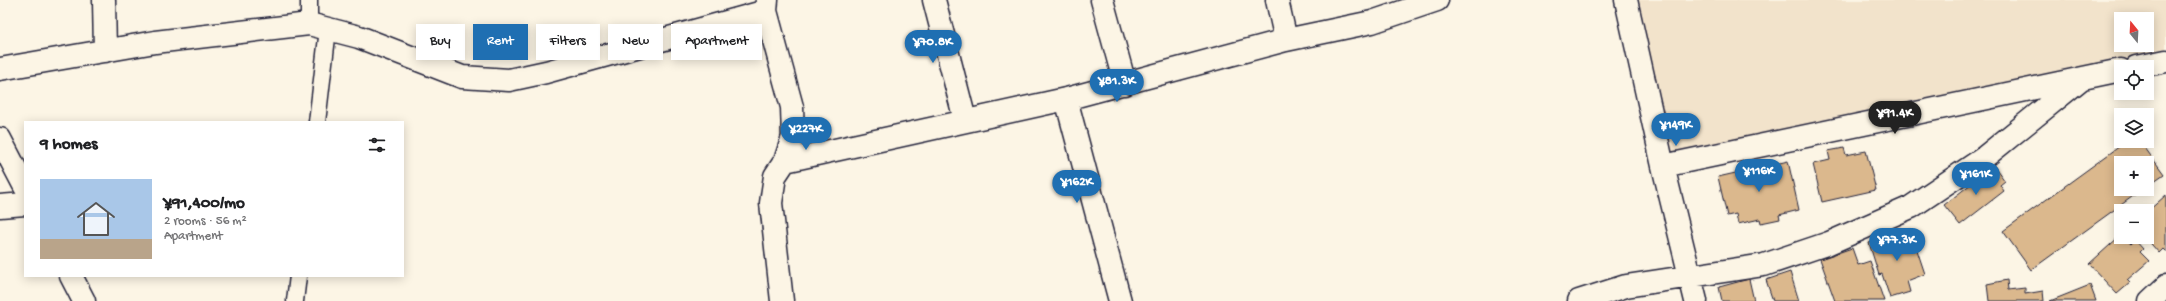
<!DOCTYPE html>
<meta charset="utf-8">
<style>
:root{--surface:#fff;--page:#f6f6f6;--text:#202124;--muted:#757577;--line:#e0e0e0;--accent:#1f6fb2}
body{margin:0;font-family:"Gochi Hand",sans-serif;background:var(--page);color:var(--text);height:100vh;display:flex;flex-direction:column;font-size:15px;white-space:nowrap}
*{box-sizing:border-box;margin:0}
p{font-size:13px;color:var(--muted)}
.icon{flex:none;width:22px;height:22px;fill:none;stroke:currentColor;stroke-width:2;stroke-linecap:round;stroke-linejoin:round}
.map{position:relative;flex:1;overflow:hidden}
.panel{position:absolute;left:24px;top:121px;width:380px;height:156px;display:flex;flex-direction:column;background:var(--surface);border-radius:0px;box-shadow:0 2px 10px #0003}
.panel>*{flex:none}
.hud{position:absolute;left:416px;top:24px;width:380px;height:36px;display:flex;gap:8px}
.needle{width:26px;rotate:342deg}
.fabs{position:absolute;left:2114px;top:12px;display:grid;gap:8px}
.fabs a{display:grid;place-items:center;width:40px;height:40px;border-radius:0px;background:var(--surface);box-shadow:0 2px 10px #0003;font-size:20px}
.price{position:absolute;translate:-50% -34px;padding:0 9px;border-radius:14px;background:var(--accent);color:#fff;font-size:13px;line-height:26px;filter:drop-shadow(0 1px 2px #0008)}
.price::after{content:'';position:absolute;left:50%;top:24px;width:12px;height:9px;margin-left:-6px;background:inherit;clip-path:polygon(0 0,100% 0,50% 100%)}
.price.active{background:#222;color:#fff}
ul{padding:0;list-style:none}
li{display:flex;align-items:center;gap:12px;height:100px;padding:0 16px}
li+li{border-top:1px solid var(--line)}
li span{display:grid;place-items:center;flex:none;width:112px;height:80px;border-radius:0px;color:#555}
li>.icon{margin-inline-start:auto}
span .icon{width:48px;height:48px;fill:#fffc;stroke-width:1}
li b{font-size:17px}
h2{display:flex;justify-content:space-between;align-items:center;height:48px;padding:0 16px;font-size:17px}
.tag{padding:0 14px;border-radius:0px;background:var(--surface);box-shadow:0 2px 10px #0003;font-size:14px;line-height:36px}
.tag.active{background:var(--accent);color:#fff}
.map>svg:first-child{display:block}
.built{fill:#f2e3cb;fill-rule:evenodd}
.building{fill:#dbb88d;stroke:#22223b}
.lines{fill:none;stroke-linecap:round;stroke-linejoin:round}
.lane-casing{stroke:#22223b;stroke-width:19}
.street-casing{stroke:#22223b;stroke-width:25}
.lane{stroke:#fcf5e5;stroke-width:16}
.street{stroke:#fcf5e5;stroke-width:22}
</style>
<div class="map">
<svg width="2166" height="301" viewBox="0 0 2166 301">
<rect width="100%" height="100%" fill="#fcf5e5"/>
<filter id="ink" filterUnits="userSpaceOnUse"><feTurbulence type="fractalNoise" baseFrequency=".025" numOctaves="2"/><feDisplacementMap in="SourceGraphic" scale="8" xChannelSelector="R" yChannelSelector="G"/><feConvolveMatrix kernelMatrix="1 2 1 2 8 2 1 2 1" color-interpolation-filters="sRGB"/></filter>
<g filter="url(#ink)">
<path class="built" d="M1626,0H2166V61L1663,166ZM2121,19H2147V45H2121Z"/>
<path class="building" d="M2127,141H2140L2164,174L2147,186V163H2121V189H2143L2031,270L2003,231Z
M1844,148L1846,155L1866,151L1876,190L1822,202L1813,164L1830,160L1828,151Z
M1788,161L1799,210L1779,215L1780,219L1761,223L1760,219L1738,224L1736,214L1727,216L1718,177L1740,172L1739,169L1758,164L1759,168Z
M1994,166L2005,181L2000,185L2004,191L1960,225L1944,205Z
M2166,195V252L2163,249L2159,253L2145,237H2147V212Z
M1910,229L1925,274L1907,281L1910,292L1890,298L1882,274L1879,275L1869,243Z
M2121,235L2131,244L2135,240L2143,249L2140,252L2149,261L2127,280L2130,283L2117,294L2089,264Z
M1852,248L1858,265L1870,261L1884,301H1835L1820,259Z
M1790,272L1799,301H1773L1766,280Z
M1749,279L1754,301H1722L1719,287Z
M2007,280L2008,290L2025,288V294L2043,291L2044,301H1989L1987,284Z
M2090,285L2096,301H2050Z"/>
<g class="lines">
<g class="lane-casing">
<path id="lane" d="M309,0V24
M317,122L328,29
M295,301L298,276"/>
</g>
<g class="street-casing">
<path id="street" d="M104,0L105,51
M767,0L766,11L792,107L793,137L785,161L775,176L771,203L782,301
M934,0L965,120
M1102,0L1125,84
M1277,0L1286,40
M1626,0L1663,166L1696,301
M2137,67L2166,61
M0,69L155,42L309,24L359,37L462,77L509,80L546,72L766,11
M1066,99L1120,301
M0,139L25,187
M785,161L1066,99L1286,40L1372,22L1437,0
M1663,166L2121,70
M0,206L25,204
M71,276L84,301
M1579,301L1626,286L1764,265L1829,243L1911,207L1981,160L2081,79
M2150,301L2166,286"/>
</g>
<use href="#lane" class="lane"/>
<use href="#street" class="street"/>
</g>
</g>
</svg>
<div class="fabs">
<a><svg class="needle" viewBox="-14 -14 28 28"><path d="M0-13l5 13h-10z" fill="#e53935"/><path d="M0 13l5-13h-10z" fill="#757577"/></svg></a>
<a><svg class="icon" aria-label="locate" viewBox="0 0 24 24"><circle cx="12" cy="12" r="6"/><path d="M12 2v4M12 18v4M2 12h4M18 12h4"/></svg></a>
<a><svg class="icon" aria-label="layers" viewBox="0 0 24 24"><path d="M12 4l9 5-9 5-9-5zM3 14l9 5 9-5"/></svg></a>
<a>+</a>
<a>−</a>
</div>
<b class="price" style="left:933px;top:64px">¥70.8K</b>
<b class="price" style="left:1117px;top:103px">¥81.3K</b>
<b class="price active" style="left:1895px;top:135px">¥91.4K</b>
<b class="price" style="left:1676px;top:147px">¥149K</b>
<b class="price" style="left:806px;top:151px">¥227K</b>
<b class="price" style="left:1759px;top:193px">¥116K</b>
<b class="price" style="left:1976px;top:196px">¥161K</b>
<b class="price" style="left:1077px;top:204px">¥162K</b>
<b class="price" style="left:1897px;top:262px">¥77.3K</b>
<div class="hud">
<a class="tag">Buy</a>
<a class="tag active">Rent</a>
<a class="tag">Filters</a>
<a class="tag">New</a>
<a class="tag">Apartment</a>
</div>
<section class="panel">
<h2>9 homes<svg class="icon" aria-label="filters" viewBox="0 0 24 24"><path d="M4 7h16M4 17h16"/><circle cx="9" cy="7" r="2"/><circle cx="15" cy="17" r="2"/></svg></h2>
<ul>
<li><span style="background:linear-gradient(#a9c7e8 75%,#b9a48a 0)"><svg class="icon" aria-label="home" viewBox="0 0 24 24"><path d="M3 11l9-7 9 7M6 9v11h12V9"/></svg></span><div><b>¥91,400/mo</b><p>2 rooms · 56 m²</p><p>Apartment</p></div></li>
</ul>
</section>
</div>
